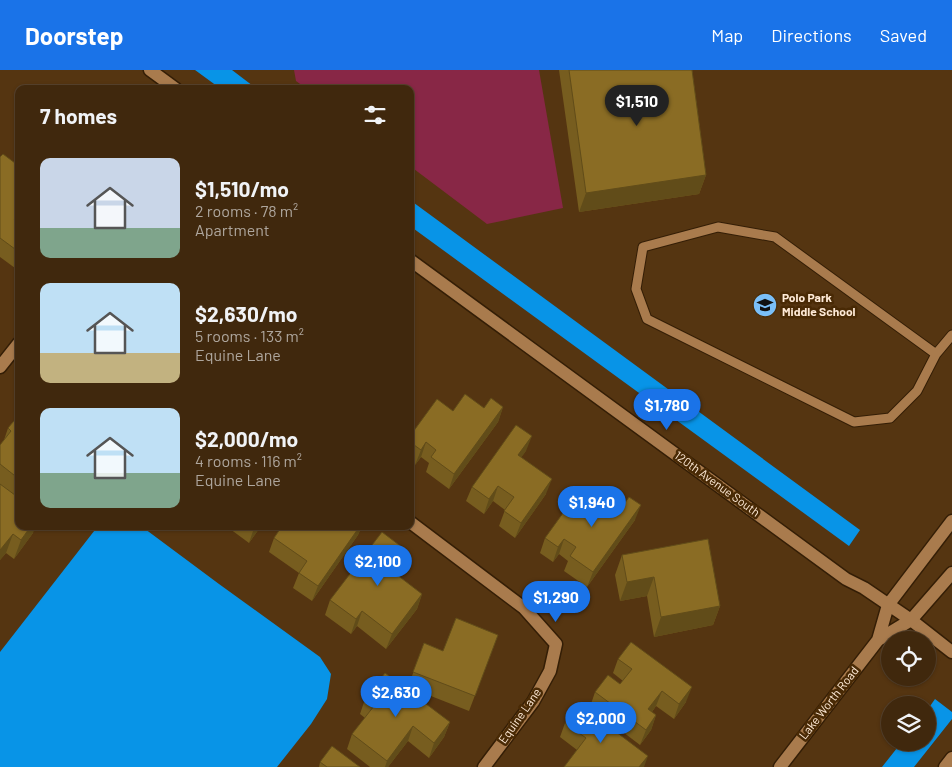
<!DOCTYPE html>
<meta charset="utf-8">
<style>
:root{--surface:#40280d;--page:#473016;--text:#f1f3f6;--muted:#aea69d;--line:#59442e;--accent:#1a73e8}
body{margin:0;font-family:Barlow,sans-serif;background:var(--page);color:var(--text);height:100vh;display:flex;flex-direction:column;font-size:19px;white-space:nowrap}
*{box-sizing:border-box;margin:0}
p{font-size:16px;color:var(--muted)}
.icon{flex:none;width:28px;height:28px;fill:none;stroke:currentColor;stroke-width:2;stroke-linecap:round;stroke-linejoin:round}
.map{position:relative;flex:1;overflow:hidden}
.side{position:absolute;left:15px;top:15px;width:399px;height:445px;display:flex;flex-direction:column;background:var(--surface);border-radius:10px;box-shadow:0 1px 4px #0004,0 0 0 1px var(--line)}
.side>*{flex:none}
.buttons{position:absolute;left:881px;top:561px;display:grid;gap:10px}
.buttons a{display:grid;place-items:center;width:55px;height:55px;border-radius:50%;background:var(--surface);box-shadow:0 1px 4px #0004,0 0 0 1px var(--line);font-size:25px}
.price{position:absolute;translate:-50% -42px;padding:0 11px;border-radius:18px;background:var(--accent);color:#fff;font-size:16px;line-height:32px;filter:drop-shadow(0 1px 2px #0008)}
.price::after{content:'';position:absolute;left:50%;top:30px;width:15px;height:11px;margin-left:-8px;background:inherit;clip-path:polygon(0 0,100% 0,50% 100%)}
.price.active{background:#222;color:#fff}
ul{padding:0;list-style:none}
li{display:flex;align-items:center;gap:15px;height:125px;padding:0 25px}
li span{display:grid;place-items:center;flex:none;width:140px;height:100px;border-radius:10px;color:#555}
li>.icon{margin-inline-start:auto}
span .icon{width:60px;height:60px;fill:#fffc;stroke-width:1}
li b{font-size:21px}
h2{display:flex;justify-content:space-between;align-items:center;height:60px;padding:0 25px;font-size:21px}
header{display:flex;align-items:center;gap:30px;box-sizing:border-box;height:70px;padding:0 25px;background:var(--accent);color:#fff}
header strong{font-size:24px}
nav{display:flex;gap:28px;margin-inline-start:auto;font-size:18px}
.map>svg:first-child{display:block}
.green{fill:#882746}
.water{fill:#0894e7}
.lines{fill:none;stroke-linecap:round;stroke-linejoin:round}
.service-casing{stroke:#341e06;stroke-width:11}
.minor-casing{stroke:#341e06;stroke-width:15}
.tertiary-casing{stroke:#341e06;stroke-width:15}
.service{stroke:#a97b4d;stroke-width:9}
.minor{stroke:#a97b4d;stroke-width:12}
.tertiary{stroke:#a97b4d;stroke-width:12}
.wall{fill:#775d1f}
.shaded-wall{fill:#614c19}
.building{fill:#8a6c24;stroke:#614c19}
.labels{text-anchor:middle;stroke-width:5;stroke-linejoin:round;paint-order:stroke}
.poi-label{font-size:12px;font-weight:bold;fill:#feead7;stroke:#492a05;text-anchor:start}
.street-label{font-size:12px;fill:#feead7;stroke:#492a05}
</style>
<header>
<strong>Doorstep</strong>
<nav><a>Map</a><a>Directions</a><a>Saved</a></nav>
</header>
<div class="map">
<svg width="952" height="697" viewBox="0 0 952 697">
<rect width="100%" height="100%" fill="#553511"/>
<path class="green" d="M294,0H539L563,138L487,154L410,96V19H307L296,11Z"/>
<path class="water" d="M195,0H232L257,19H221Z
M410,130L860,460L849,476L410,156Z
M98,456H141L219,514L320,587L331,604L327,629L311,654L277,697H0V582Z
M935,629L952,642V649L914,697H882L901,673L928,672V639Z"/>
<g class="lines">
<g class="service-casing">
<path id="service" d="M936,284L775,167L718,157L643,177L636,219L647,249L854,352L890,348L917,321L936,284L952,265"/>
</g>
<g class="minor-casing">
<path id="minor" d="M0,297L19,273
M410,452L524,538L556,574L550,601L533,632L484,697
M911,550L952,582
M945,697L952,688"/>
</g>
<g class="tertiary-casing">
<path id="tertiary" d="M150,0L176,19
M410,190L846,509L864,518L911,550
M878,570L888,535L952,451
M780,697L878,570L911,550L952,503"/>
</g>
<use href="#service" class="service"/>
<use href="#minor" class="minor"/>
<use href="#tertiary" class="tertiary"/>
</g>
<path class="wall" d="M559,0H692L706,105L699,124L579,142Z
M0,87L19,96V152L18,153H19V192L15,198L0,187Z
M503,337L498,352L449,419L426,402L429,393L421,387L415,395L410,391V366L453,341Z
M19,345V425L17,427L33,463L14,489L6,483L0,490V375L4,370L8,358Z
M526,381L521,387L546,424L515,468L499,456L505,440L493,431L484,444L466,431L472,417Z
M596,439L635,450L587,517L564,501L568,491L559,484L553,492L540,483L545,468Z
M226,456H261L249,473Z
M282,456H362L358,465L312,531L293,518L299,503L269,482L274,468Z
M622,485L720,536L713,555L654,567L647,526L620,531L615,505Z
M398,493L392,501L422,524L417,539L386,579L357,556L351,564L325,545L330,530Z
M498,565L469,641L408,617L424,573L443,581Z
M618,589L686,632L674,649L656,636L652,642L656,645L651,660L640,675L590,637L595,622L620,614L623,611L613,603Z
M365,629L450,652L444,667L429,688L408,671L388,697H370L347,679L352,664L365,648L360,644Z
M565,653L644,697L577,680L560,667Z
M320,692L360,697H319Z"/>
<path class="shaded-wall" d="M706,105L699,124L579,142L586,123Z
M19,144V152L9,165L14,150Z
M19,186V192L15,198Z
M503,337L498,352L449,419L454,404Z
M532,366L526,381L512,400L518,385Z
M426,372L421,387L415,395L421,380Z
M552,409L546,424L515,468L521,453Z
M498,416L493,431L484,444L489,429Z
M641,435L635,450L587,517L593,502Z
M31,456H36L33,463L14,489L21,470Z
M256,456H261L249,473L254,458Z
M360,456H362L358,465L312,531L318,516Z
M13,464L6,483L0,490V480Z
M564,469L559,484L553,492L558,477Z
M403,478L398,493L382,513L388,498Z
M654,507L647,526L620,531L627,512Z
M422,524L417,539L386,579L392,564Z
M720,536L713,555L654,567L661,547Z
M362,541L357,556L351,564L356,549Z
M692,617L686,632L674,649L679,634Z
M662,621L656,636L643,654L648,639Z
M656,645L651,660L640,675L646,660Z
M450,652L444,667L429,688L434,673Z
M413,656L408,671L388,697H385L387,691Z
M648,686L644,697H639Z"/>
<path class="building" d="M569,0H692L706,105L586,123Z
M3,84L19,96V144L14,150L19,153V182L0,168V87Z
M465,324L484,338L491,328L503,337L454,404L431,387L436,380L426,372L421,380L410,372V366L437,329L453,341Z
M19,345V409L0,394V375L11,361L8,358Z
M516,355L532,366L518,385L552,409L521,453L504,441L514,427L498,416L489,429L472,417Z
M0,414L19,428V456H31L21,470L13,464L0,480Z
M576,425L596,439L606,425L622,437L629,427L641,435L593,502L570,486L576,477L564,469L558,477L545,468Z
M282,456H360L318,516L299,503L307,491L274,468Z
M382,462L403,478L388,498L422,524L392,564L362,541L356,549L330,530Z
M708,469L720,536L661,547L654,507L627,512L622,485Z
M456,548L498,565L475,626L413,602L424,573L443,581Z
M631,572L692,617L679,634L662,621L648,639L656,645L646,660L595,622L608,605L620,614L632,599L618,589Z
M385,603L450,652L434,673L413,656L387,691L352,664L374,636L365,629Z
M579,634L648,686L639,697H564L586,668L565,653Z
M332,676L360,697H327L320,692Z"/>
<defs>
<g id="school-disc" transform="scale(1.25)"><circle r="9.5" fill="#7abff8" stroke="#492a05"/><path d="M0-5L7-2L0 1L-7-2ZM-4 1L0 2.5L4 1V4Q0 6-4 4Z" fill="#111"/></g>
</defs>
<g fill-rule="evenodd">
<use href="#school-disc" x="765" y="235"/>
</g>
<g class="labels">
<g class="poi-label">
<text x="782" y="232">Polo Park<tspan x="782" dy="14">Middle School</tspan></text>
</g>
<g class="street-label">
<text transform="translate(717 414) rotate(36)" y="4">120th Avenue South</text>
<text transform="translate(829 633) rotate(-52)" y="4">Lake Worth Road</text>
<text transform="translate(520 646) rotate(-55)" y="4">Equine Lane</text>
</g>
</g>
</svg>
<div class="buttons">
<a><svg class="icon" aria-label="locate" viewBox="0 0 24 24"><circle cx="12" cy="12" r="6"/><path d="M12 2v4M12 18v4M2 12h4M18 12h4"/></svg></a>
<a><svg class="icon" aria-label="layers" viewBox="0 0 24 24"><path d="M12 4l9 5-9 5-9-5zM3 14l9 5 9-5"/></svg></a>
</div>
<b class="price active" style="left:637px;top:57px">$1,510</b>
<b class="price" style="left:667px;top:361px">$1,780</b>
<b class="price" style="left:592px;top:458px">$1,940</b>
<b class="price" style="left:378px;top:517px">$2,100</b>
<b class="price" style="left:556px;top:553px">$1,290</b>
<b class="price" style="left:396px;top:648px">$2,630</b>
<b class="price" style="left:601px;top:674px">$2,000</b>
<section class="side">
<h2>7 homes<svg class="icon" aria-label="filters" viewBox="0 0 24 24"><path d="M4 7h16M4 17h16"/><circle cx="9" cy="7" r="2"/><circle cx="15" cy="17" r="2"/></svg></h2>
<ul>
<li><span style="background:linear-gradient(#c9d6e8 70%,#7fa58c 0)"><svg class="icon" aria-label="home" viewBox="0 0 24 24"><path d="M3 11l9-7 9 7M6 9v11h12V9"/></svg></span><div><b>$1,510/mo</b><p>2 rooms · 78 m²</p><p>Apartment</p></div></li>
<li><span style="background:linear-gradient(#bfe0f5 70%,#c2b280 0)"><svg class="icon" aria-label="home" viewBox="0 0 24 24"><path d="M3 11l9-7 9 7M6 9v11h12V9"/></svg></span><div><b>$2,630/mo</b><p>5 rooms · 133 m²</p><p>Equine Lane</p></div></li>
<li><span style="background:linear-gradient(#bfe0f5 65%,#7fa58c 0)"><svg class="icon" aria-label="home" viewBox="0 0 24 24"><path d="M3 11l9-7 9 7M6 9v11h12V9"/></svg></span><div><b>$2,000/mo</b><p>4 rooms · 116 m²</p><p>Equine Lane</p></div></li>
</ul>
</section>
</div>
